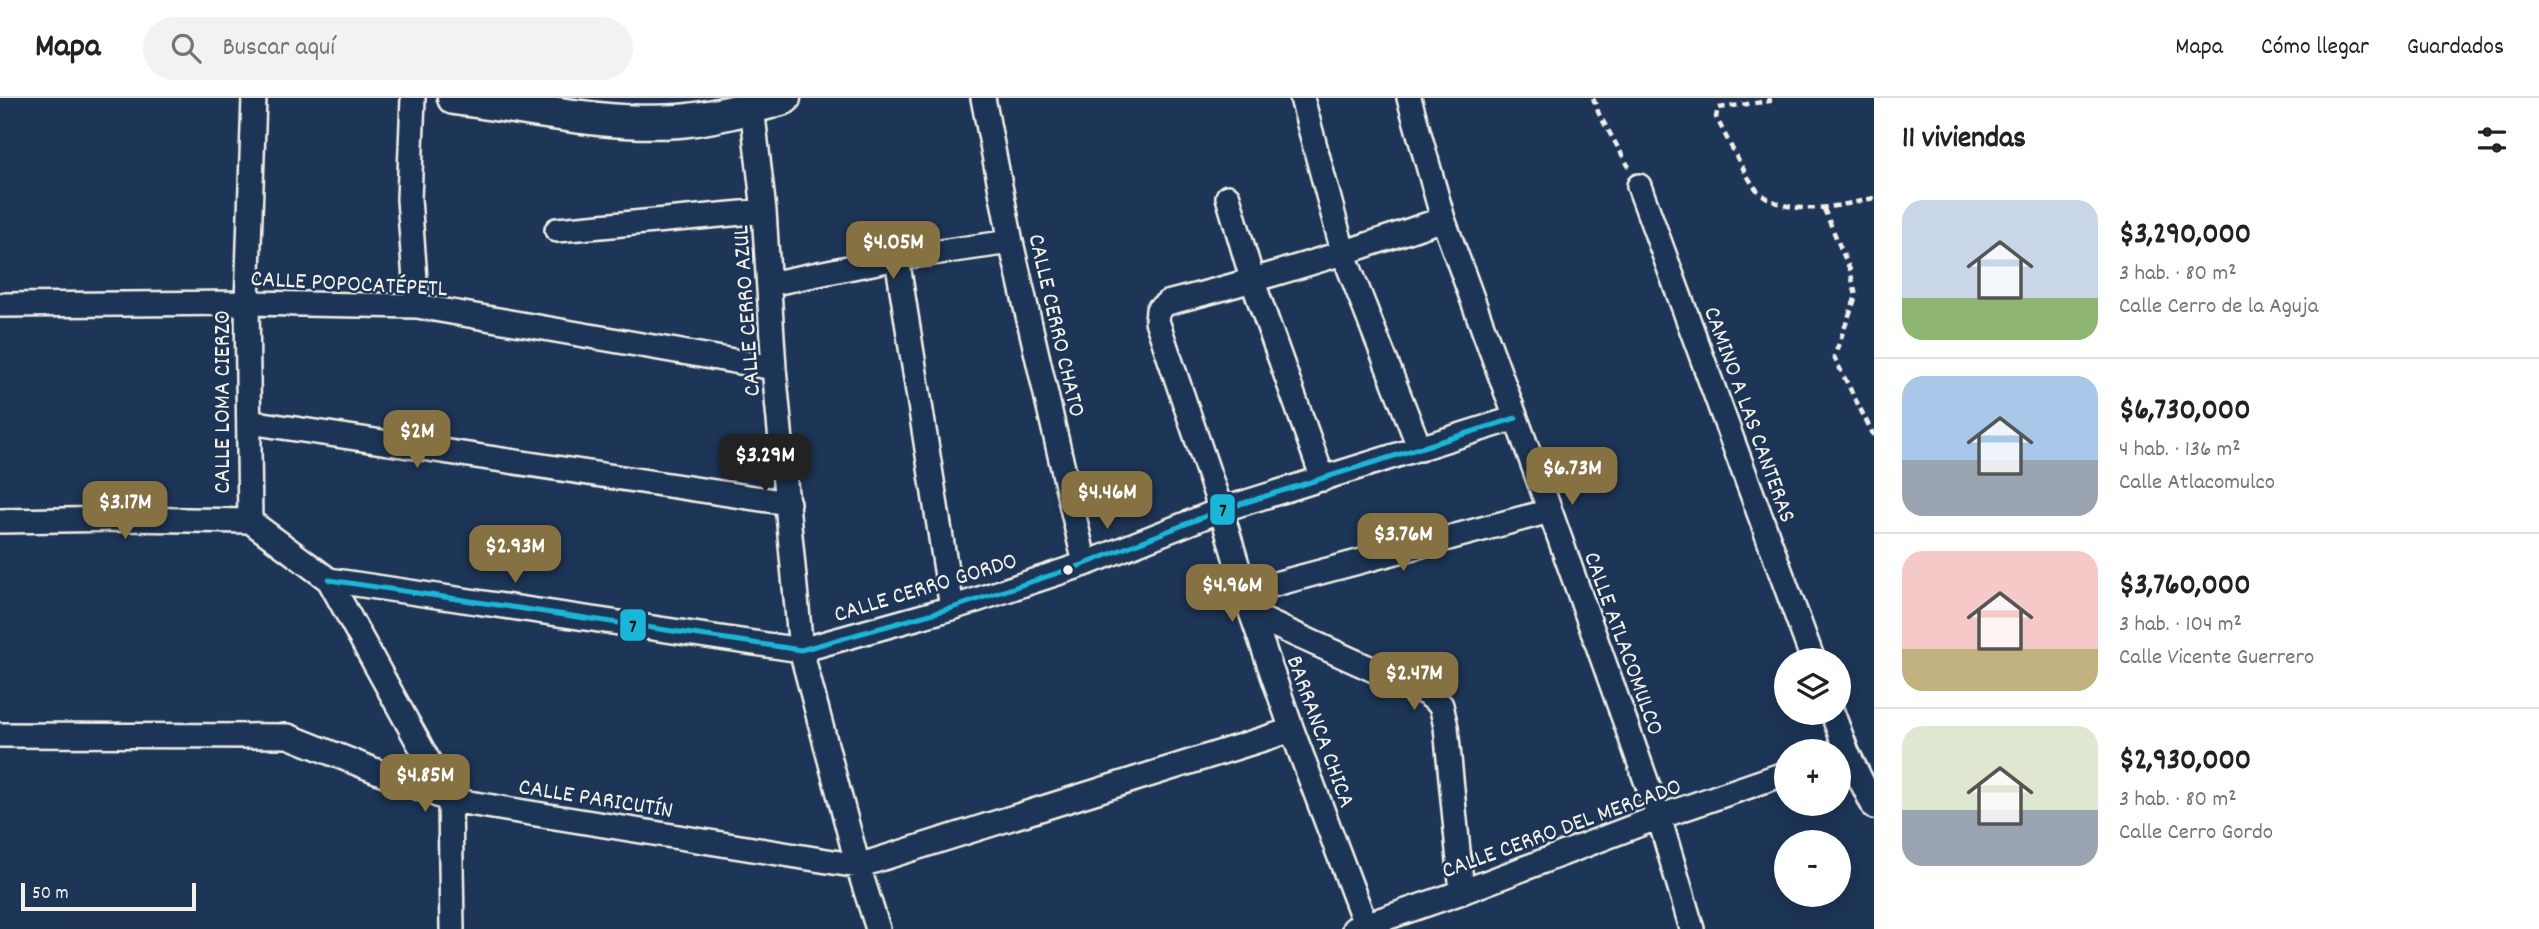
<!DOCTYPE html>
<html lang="es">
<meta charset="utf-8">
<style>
:root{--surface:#fff;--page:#f2f2f2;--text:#222;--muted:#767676;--line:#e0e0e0;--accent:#857141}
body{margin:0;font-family:Dekko,sans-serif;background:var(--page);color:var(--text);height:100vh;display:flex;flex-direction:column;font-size:26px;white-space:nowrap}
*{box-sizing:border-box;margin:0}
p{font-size:23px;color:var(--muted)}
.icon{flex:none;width:38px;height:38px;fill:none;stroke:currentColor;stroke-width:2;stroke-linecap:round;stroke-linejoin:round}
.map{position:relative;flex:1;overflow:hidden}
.panel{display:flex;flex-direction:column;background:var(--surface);width:665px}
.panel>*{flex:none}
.buttons{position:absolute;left:1774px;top:550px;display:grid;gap:14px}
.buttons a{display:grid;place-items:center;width:77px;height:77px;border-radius:50%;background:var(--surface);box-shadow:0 4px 18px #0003;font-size:35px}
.scale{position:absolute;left:21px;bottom:18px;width:175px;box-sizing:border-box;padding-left:7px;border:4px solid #f4f1e8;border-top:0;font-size:19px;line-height:24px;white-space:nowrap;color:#f4f1e8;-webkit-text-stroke:5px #1d3557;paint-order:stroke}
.price{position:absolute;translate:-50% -60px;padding:0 16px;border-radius:14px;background:var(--accent);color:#fff;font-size:23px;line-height:46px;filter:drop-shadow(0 2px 4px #0008)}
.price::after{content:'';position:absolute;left:50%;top:42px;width:21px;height:16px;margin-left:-10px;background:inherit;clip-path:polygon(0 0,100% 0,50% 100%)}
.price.current{background:#222;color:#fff}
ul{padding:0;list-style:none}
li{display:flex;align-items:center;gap:21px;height:175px;padding:0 28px}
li+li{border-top:2px solid var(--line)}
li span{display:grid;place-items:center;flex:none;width:196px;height:140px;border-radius:21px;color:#555}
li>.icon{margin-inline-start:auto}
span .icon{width:84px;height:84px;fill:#fffc;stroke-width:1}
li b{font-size:30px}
h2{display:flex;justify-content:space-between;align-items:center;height:84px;padding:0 28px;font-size:30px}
header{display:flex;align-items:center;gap:42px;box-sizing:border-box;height:98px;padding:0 35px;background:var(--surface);border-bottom:2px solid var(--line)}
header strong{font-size:33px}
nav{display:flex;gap:38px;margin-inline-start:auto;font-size:24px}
.search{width:490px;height:63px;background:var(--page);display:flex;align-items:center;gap:18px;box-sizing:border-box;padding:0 24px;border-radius:38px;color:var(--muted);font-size:26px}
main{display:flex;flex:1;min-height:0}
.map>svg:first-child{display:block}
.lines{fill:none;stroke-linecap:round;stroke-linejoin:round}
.street-casing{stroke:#f4f1e8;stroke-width:28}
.secondary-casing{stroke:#f4f1e8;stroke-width:37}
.path{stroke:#f4f1e8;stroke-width:4.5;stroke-dasharray:7 5;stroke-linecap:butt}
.street{stroke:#1d3557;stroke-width:23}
.secondary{stroke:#1d3557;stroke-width:32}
.bus-1-casing{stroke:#1d3557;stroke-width:10}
.bus-1{stroke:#1ab6d8;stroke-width:5}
.bus-dot{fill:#f4f1e8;stroke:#1d3557;stroke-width:2.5}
.labels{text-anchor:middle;stroke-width:5;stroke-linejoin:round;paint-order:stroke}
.street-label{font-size:24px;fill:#f4f1e8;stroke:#1d3557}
.line-badge{stroke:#1d3557;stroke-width:2.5}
.pale-badge-label{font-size:19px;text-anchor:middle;font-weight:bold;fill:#111}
</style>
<header>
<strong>Mapa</strong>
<div class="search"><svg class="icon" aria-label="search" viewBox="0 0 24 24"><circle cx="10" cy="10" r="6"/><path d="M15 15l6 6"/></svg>Buscar aquí</div>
<nav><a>Mapa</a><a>Cómo llegar</a><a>Guardados</a></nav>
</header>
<main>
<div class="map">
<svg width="1874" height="831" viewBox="0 0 1874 831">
<rect width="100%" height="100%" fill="#1d3557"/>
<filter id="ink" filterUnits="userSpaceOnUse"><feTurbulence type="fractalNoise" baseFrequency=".0143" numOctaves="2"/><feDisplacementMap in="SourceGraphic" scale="14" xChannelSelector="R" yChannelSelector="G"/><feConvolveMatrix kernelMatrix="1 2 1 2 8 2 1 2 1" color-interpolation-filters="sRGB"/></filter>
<g filter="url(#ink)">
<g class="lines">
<g class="street-casing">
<path id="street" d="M254,0L247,205L250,423L329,482L450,702L452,831
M413,0L409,101L417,208
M751,0L764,113L774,270L801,552L858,768L878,831
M983,0L1011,144L1085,466
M1302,0L1344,157L1420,351
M1409,0L1443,121L1550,413L1659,719L1692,831
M1639,88L1813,562
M1228,99L1253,184L1323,381
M557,132L764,113
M897,160L952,510
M769,186L897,160L1011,144
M0,207L247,205L417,208L774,270
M249,324L788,405
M0,423L123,421L250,423
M329,482L801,552L952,510L1085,466L1221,412L1516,320
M1245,494L1550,413
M1252,517L1427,596L1441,607L1446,629L1462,794
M1832,614L1847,654L1874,709
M0,637L288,638L450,702L858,768L1292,632
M1354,831L1462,794L1659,719L1787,675
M1367,831L1292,632L1252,517L1221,412L1157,223L1158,212L1167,205C1263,181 1350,154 1443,121"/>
</g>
<g class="secondary-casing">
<path id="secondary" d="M454,0C528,10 605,28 679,23C714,20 751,10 784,0"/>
</g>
<path class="path" d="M1593,0L1599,16L1629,69
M1769,0L1770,3L1718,10L1716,19C1724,34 1749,86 1759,94C1791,121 1838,108 1874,100
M1824,111L1850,172L1856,198L1834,259L1874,338"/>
<use href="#street" class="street"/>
<use href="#secondary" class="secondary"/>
<g class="bus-1-casing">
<path id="bus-1" d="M329,482L801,552L952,510L1085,466L1221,412L1516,320"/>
</g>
<use href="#bus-1" class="bus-1"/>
</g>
</g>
<circle class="bus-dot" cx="1068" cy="472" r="6"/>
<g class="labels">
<g class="street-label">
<text transform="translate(349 184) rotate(3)" y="8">CALLE POPOCATÉPETL</text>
<text transform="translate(745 213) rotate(-94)" y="8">CALLE CERRO AZUL</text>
<text transform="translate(1058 227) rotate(77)" y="8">CALLE CERRO CHATO</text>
<text transform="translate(221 304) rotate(-90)" y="8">CALLE LOMA CIERZO</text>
<text transform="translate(1751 316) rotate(70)" y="8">CAMINO A LAS CANTERAS</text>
<text transform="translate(925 488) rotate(-17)" y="8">CALLE CERRO GORDO</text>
<text transform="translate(1625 545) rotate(70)" y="8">CALLE ATLACOMULCO</text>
<text transform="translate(1322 633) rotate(70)" y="8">BARRANCA CHICA</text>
<text transform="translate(596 699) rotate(9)" y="8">CALLE PARICUTÍN</text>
<text transform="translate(1561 729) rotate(-20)" y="8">CALLE CERRO DEL MERCADO</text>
</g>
</g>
<g class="line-badge">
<rect x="1209" y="395" width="27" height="33" rx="7" fill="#1ab6d8"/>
<rect x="619" y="510" width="28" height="34" rx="7" fill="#1ab6d8"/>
</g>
<g class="pale-badge-label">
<text x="1223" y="418">7</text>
<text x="633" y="534">7</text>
</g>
</svg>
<div class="buttons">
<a><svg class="icon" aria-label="layers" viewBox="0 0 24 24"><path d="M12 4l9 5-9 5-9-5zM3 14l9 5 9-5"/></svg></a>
<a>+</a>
<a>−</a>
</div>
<div class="scale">50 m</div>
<b class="price" style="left:893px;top:183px">$4.05M</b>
<b class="price" style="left:417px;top:372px">$2M</b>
<b class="price current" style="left:765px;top:396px">$3.29M</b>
<b class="price" style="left:1572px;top:409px">$6.73M</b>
<b class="price" style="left:1107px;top:433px">$4.46M</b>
<b class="price" style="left:125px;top:443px">$3.17M</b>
<b class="price" style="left:1403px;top:475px">$3.76M</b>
<b class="price" style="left:515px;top:487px">$2.93M</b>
<b class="price" style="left:1232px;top:526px">$4.96M</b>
<b class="price" style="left:1414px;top:614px">$2.47M</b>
<b class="price" style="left:425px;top:716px">$4.85M</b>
</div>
<section class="panel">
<h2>11 viviendas<svg class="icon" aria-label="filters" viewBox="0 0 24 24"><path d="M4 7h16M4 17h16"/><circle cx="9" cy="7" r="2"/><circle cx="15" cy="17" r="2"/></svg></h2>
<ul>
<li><span style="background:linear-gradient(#c9d6e8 70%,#8fb573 0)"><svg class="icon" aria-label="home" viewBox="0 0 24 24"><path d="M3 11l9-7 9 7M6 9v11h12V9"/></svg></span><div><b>$3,290,000</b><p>3 hab. · 80 m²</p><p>Calle Cerro de la Aguja</p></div></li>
<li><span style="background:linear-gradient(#a9c7e8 60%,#9aa5b1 0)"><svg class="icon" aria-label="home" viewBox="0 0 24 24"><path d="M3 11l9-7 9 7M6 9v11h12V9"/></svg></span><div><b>$6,730,000</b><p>4 hab. · 136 m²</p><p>Calle Atlacomulco</p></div></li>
<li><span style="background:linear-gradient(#f6c9c9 70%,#c2b280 0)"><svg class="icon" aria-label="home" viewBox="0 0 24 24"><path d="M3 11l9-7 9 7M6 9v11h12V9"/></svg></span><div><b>$3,760,000</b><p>3 hab. · 104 m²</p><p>Calle Vicente Guerrero</p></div></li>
<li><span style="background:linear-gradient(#dfe7d0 60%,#9aa5b1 0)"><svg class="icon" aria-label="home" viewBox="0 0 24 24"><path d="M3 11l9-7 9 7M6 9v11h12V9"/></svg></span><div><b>$2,930,000</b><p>3 hab. · 80 m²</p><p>Calle Cerro Gordo</p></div></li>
</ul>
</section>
</main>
